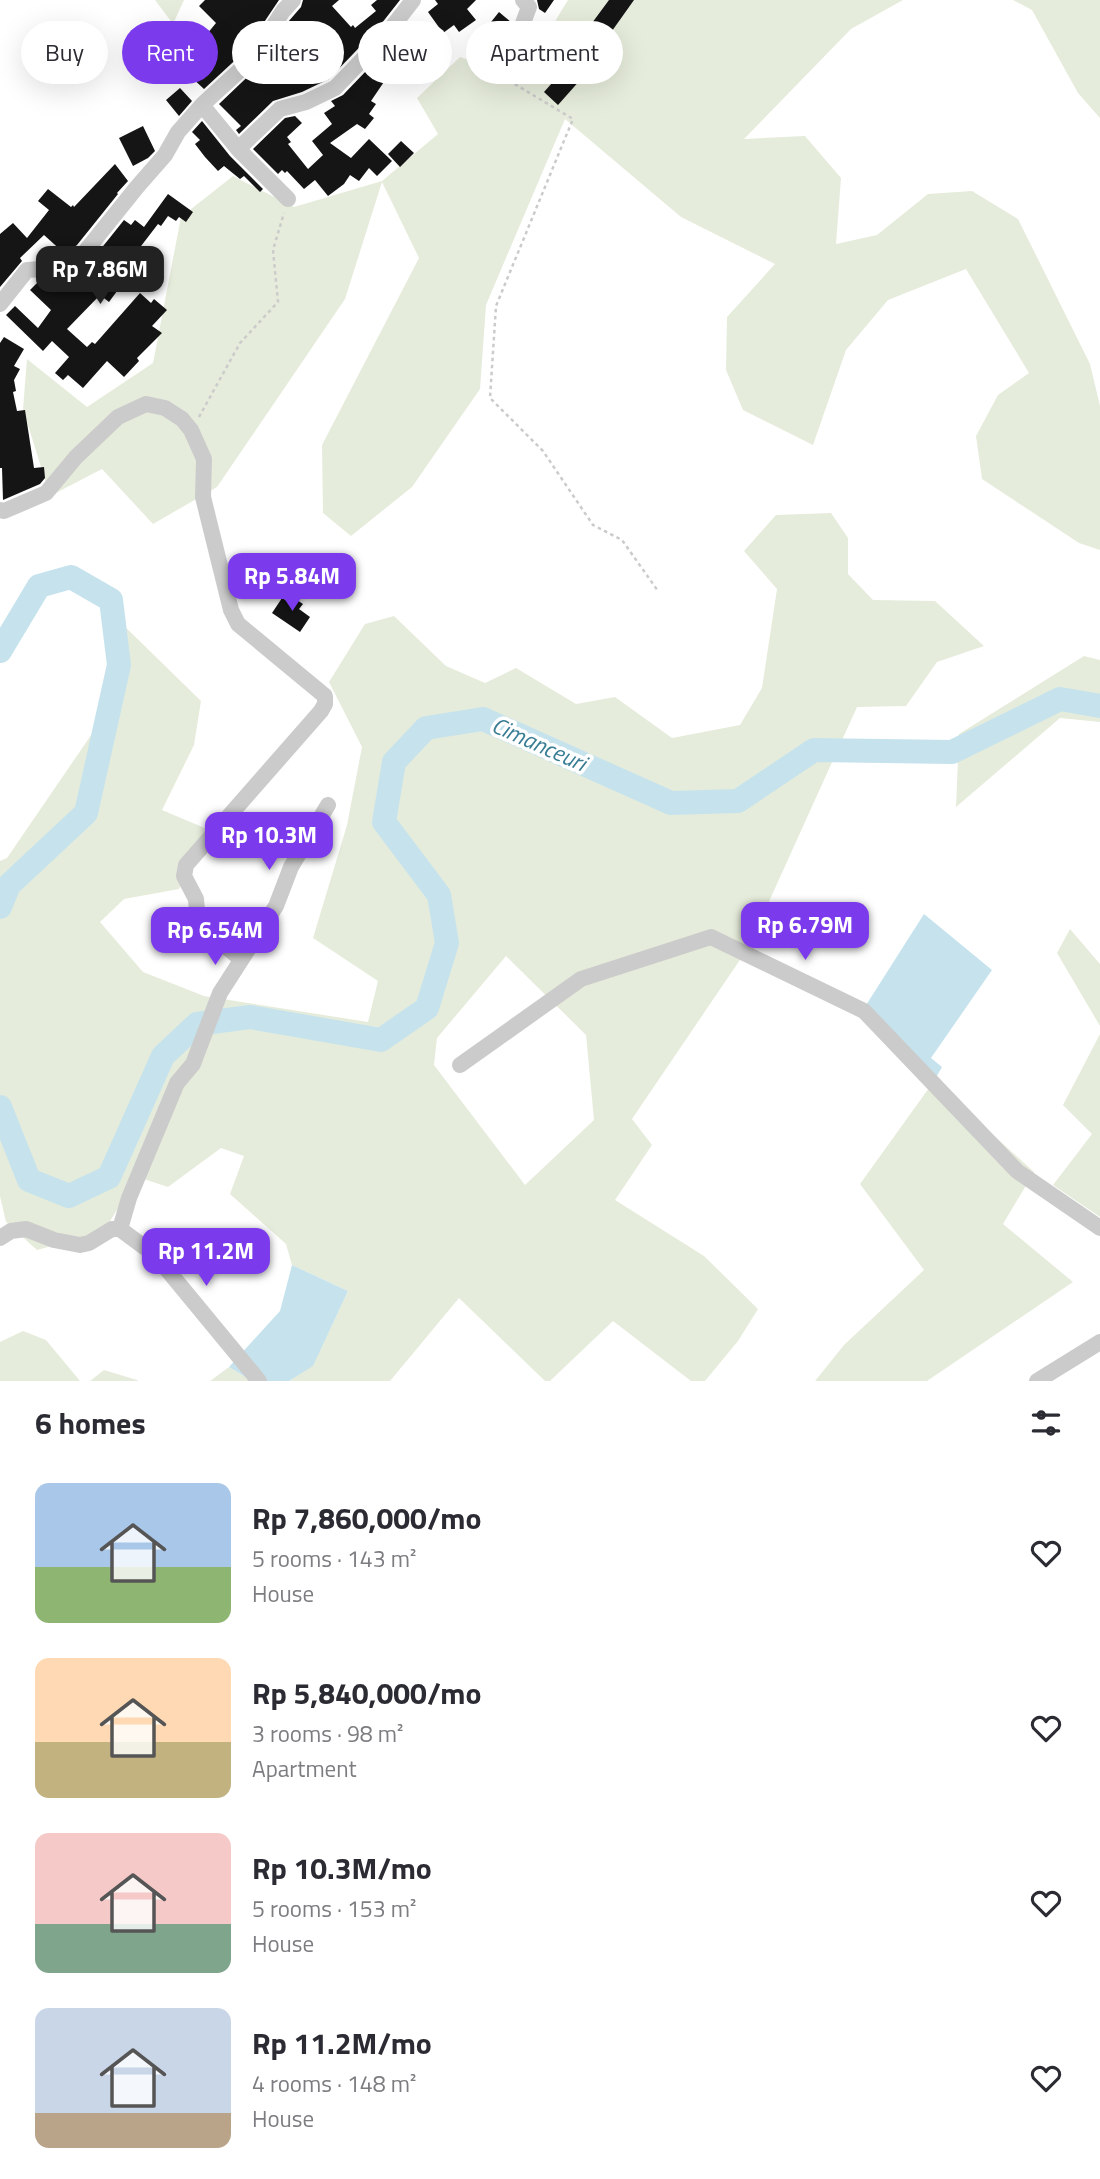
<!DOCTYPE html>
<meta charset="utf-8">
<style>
:root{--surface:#fff;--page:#f2f2f3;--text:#2b2b33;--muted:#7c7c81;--accent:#7c3aed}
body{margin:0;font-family:"Titillium Web",sans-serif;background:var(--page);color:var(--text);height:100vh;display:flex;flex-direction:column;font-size:26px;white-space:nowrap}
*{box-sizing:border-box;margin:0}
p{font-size:23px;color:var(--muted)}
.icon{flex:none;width:38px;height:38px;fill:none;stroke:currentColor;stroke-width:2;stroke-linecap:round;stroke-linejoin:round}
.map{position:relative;height:1381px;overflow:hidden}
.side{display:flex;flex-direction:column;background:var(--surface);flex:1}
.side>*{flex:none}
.guide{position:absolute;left:21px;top:21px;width:700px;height:63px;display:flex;gap:14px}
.price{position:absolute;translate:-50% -60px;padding:0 16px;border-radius:14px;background:var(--accent);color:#fff;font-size:23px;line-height:46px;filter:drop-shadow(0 2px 4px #0008)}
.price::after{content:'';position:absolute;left:50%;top:42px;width:21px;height:16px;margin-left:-10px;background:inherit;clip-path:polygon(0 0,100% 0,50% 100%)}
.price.active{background:#222;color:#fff}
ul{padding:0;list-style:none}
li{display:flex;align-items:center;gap:21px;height:175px;padding:0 35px}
li span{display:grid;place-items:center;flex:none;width:196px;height:140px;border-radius:14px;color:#555}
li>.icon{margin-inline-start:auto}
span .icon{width:84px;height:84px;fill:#fffc;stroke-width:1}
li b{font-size:30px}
h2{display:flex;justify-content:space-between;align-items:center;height:84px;padding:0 35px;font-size:30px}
.pill{padding:0 24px;border-radius:32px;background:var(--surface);box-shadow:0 7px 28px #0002;font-size:24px;line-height:63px}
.pill.active{background:var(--accent);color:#fff}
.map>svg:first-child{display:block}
.green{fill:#e6ecdb;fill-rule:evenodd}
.water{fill:#c6e3ed}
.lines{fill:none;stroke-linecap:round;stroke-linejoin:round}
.river{stroke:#c6e3ed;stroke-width:24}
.building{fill:#151515}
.path{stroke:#cbcbcb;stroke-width:2.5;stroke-dasharray:3.5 3.5;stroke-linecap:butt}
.minor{stroke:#cbcbcb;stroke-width:16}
.labels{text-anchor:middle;stroke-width:7;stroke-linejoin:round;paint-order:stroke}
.water-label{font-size:23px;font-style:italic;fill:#387d94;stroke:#fff}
</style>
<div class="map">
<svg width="1100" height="1381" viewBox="0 0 1100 1381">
<rect width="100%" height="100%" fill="#fff"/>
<path class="green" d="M155,0H184L173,24Z
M568,0H903L851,29L744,139L805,136L841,178L836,244L877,235L928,194L972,191L1018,219L1090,364L1100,406V550L1079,543L982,479L976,436L998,395L1029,373L966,269L888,300L846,350L813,445L743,410L726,370L727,317L775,264L681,217L565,119L486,305L480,389L412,487L351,536L323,513L322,445L419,258L382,182L345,299L217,487L153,524L102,469L50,496L23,409L27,359L87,407L153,363L181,217L233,176L294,207L382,181L438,134L417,98L460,57L521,77Z
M1013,0H1100V118L1078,93L1032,10Z
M831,513L848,538V574L873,600L935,601L984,646L937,662L906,706L857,707L748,948L632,1119L652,1145L615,1200L704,1256L758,1309L738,1341L705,1381H691L613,1321L550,1381H545L459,1298L390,1381H289L313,1365L348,1291L292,1265L286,1244L230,1194L244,1156L221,1148L168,1187L138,1177L103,1232L37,1250L6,1222L0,1196V861L7,858L98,725L115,617L201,701L194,745L162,810L207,829L179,889L124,899L100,922L143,972L204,996L368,1022L378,981L313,938L347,825L362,747L329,682L365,624L394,616L446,666L485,683L516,668L576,704L615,697L672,738L740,725L762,688L777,589L744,551L776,515ZM506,956L586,1035L594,1120L525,1185L434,1065L437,1038Z
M1084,656L1100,660V722L1060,718L956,807L959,734Z
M1070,929L1100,964V1026L1057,953Z
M1100,1034V1217L1053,1185L1092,1134L1063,1105Z
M934,1081L1034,1172L1003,1224L1073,1282L927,1381H815L844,1345L924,1270L860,1184Z
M23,1331L46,1340L80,1381H0V1342Z
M229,1367L252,1381H210Z
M104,1370L137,1380L138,1381H90Z"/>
<path class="water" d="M924,914L992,970L931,1058L942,1067L934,1081L861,1013Z
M292,1265L348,1291L313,1366L289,1381H252L229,1367L280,1311Z"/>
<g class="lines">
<path class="river" d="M0,651L39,586L71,577L111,600L119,665L86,813L9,885L0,907
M0,1107L29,1180L69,1196L109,1177L163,1056L197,1024L250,1017L381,1040L427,1008L447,943L439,895L384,822L394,762L426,728L483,719L671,803L738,801L814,750L952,752L1060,699L1100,706"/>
</g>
<path class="building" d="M205,0H279L244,52L204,89L190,76L209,55L198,45L216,23L199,6Z
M303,0H339L332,6L351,27L353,25L355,28L376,11L371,5L377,0H400L378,28L329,79L302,92L273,101L239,134L236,130L241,126L219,104L259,66L276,41L299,70L318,57L288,22L301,7Z
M435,0H476L467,9L476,20L459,32L454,25L443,33L428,12L438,4Z
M537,0H554L545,13L539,9Z
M609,0H634L607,38L613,43L558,105L544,92L600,29L592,23Z
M499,12L512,23L500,40L507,45L496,59L475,42Z
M390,46L393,54L397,52L404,67L390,73L371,101L376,104L369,114L374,118L365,129L357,124L330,143L351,158L369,139L392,161L377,176L369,168L359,181L350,175L344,184L328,196L315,180L304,189L287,171L285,173L282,170L278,174L253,149L285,118L295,116L302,123L287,137L291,142L288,144L308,169L323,155L312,141L332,124L324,113L335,106L331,101L343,95Z
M180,88L192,101L179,116L166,100Z
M202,121L230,156L263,189L260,192L244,176L240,179L224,166L218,171L205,157L195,144L200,140L192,132Z
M143,126L155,151L148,158L133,166L119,138Z
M401,141L414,153L400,167L388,154Z
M115,164L128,181L117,193L118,194L77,245L65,254L44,235L20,258L22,261L0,287V234L13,223L27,238L49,210L38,201L48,189L71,207L73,205L74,207Z
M168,194L193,212L186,222L179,217L176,221L168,216L161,226L158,224L138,250L136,249L128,259L123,255L105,276L120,287L109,302L100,295L67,329L87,347L92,342L95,344L140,293L151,303L154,299L167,310L152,326L162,333L137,358L139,361L124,377L107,361L83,388L68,375L63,380L55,373L69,357L52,341L43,351L6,315L15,306L38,328L51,310L30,290L39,281L45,287L53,279L60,278L65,282L72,274L92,260L124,220L131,225L135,220L144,227Z
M4,337L24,349L14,366L20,369L14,380L16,391L13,392L17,411L25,410L34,468L44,467L45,478L40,484L3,500L2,468H0V343Z
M291,596L303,604L299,609L310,617L300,632L272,613L282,598L287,601Z"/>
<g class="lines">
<path class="path" d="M514,46L506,65L513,83L573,119L496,306L490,398L543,451L593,525L622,540L658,591
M199,417L240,343L278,302L273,250L284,213"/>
<path class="minor" d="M519,34L529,7L523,0
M202,105L238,149L288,199
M238,149L280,109L306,102L335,88L386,35L413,0
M0,304L27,270L57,268L69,264L84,253L137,187L165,155L178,132L202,105L252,59L283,11L293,0
M0,510L4,511L46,493L76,457L118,417L146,404L165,408L182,419L191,430L204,459L203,497L231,610L238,624L325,696V704L321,711L186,865L184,876L196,899L198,923L241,959
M460,1065L581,979L711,937L864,1011L1017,1171L1100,1228
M120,1229L129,1198L177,1083L193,1064L220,993L276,906L291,867L328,805
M0,1238L11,1231L26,1229L54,1240L80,1245L89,1243L112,1229H120L155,1255L259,1381
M1037,1381L1100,1342"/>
</g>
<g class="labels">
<g class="water-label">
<text transform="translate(539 744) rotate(24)" y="8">Cimanceuri</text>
</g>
</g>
</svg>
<b class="price active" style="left:100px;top:306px">Rp 7.86M</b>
<b class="price" style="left:292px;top:613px">Rp 5.84M</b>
<b class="price" style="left:269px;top:872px">Rp 10.3M</b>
<b class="price" style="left:805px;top:962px">Rp 6.79M</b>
<b class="price" style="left:215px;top:967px">Rp 6.54M</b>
<b class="price" style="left:206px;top:1288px">Rp 11.2M</b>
<div class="guide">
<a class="pill">Buy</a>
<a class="pill active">Rent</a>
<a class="pill">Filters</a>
<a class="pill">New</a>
<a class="pill">Apartment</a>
</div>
</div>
<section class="side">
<h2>6 homes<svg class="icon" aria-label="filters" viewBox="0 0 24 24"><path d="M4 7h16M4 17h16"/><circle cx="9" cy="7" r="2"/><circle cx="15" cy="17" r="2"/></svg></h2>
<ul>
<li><span style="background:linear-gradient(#a9c7e8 60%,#8fb573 0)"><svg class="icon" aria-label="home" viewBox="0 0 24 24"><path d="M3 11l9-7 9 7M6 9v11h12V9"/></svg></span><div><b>Rp 7,860,000/mo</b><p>5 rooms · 143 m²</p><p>House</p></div><svg class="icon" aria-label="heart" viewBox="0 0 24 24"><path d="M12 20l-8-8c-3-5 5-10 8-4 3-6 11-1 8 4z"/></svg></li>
<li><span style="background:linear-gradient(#ffd9b3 60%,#c2b280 0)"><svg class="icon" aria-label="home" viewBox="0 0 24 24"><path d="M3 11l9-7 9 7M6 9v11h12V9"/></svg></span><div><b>Rp 5,840,000/mo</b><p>3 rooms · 98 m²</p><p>Apartment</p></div><svg class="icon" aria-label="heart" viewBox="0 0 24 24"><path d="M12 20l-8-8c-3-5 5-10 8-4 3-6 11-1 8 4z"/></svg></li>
<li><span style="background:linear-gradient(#f6c9c9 65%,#7fa58c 0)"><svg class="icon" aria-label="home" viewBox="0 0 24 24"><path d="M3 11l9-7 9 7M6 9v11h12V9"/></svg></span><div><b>Rp 10.3M/mo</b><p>5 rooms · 153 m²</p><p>House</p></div><svg class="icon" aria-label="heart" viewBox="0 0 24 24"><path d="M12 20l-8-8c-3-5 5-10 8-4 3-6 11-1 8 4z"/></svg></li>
<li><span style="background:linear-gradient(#c9d6e8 75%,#b9a48a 0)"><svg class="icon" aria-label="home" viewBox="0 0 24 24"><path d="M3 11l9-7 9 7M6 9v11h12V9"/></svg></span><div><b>Rp 11.2M/mo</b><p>4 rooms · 148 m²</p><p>House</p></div><svg class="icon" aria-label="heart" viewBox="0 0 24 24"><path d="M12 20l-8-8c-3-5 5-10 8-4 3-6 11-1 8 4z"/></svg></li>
</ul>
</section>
